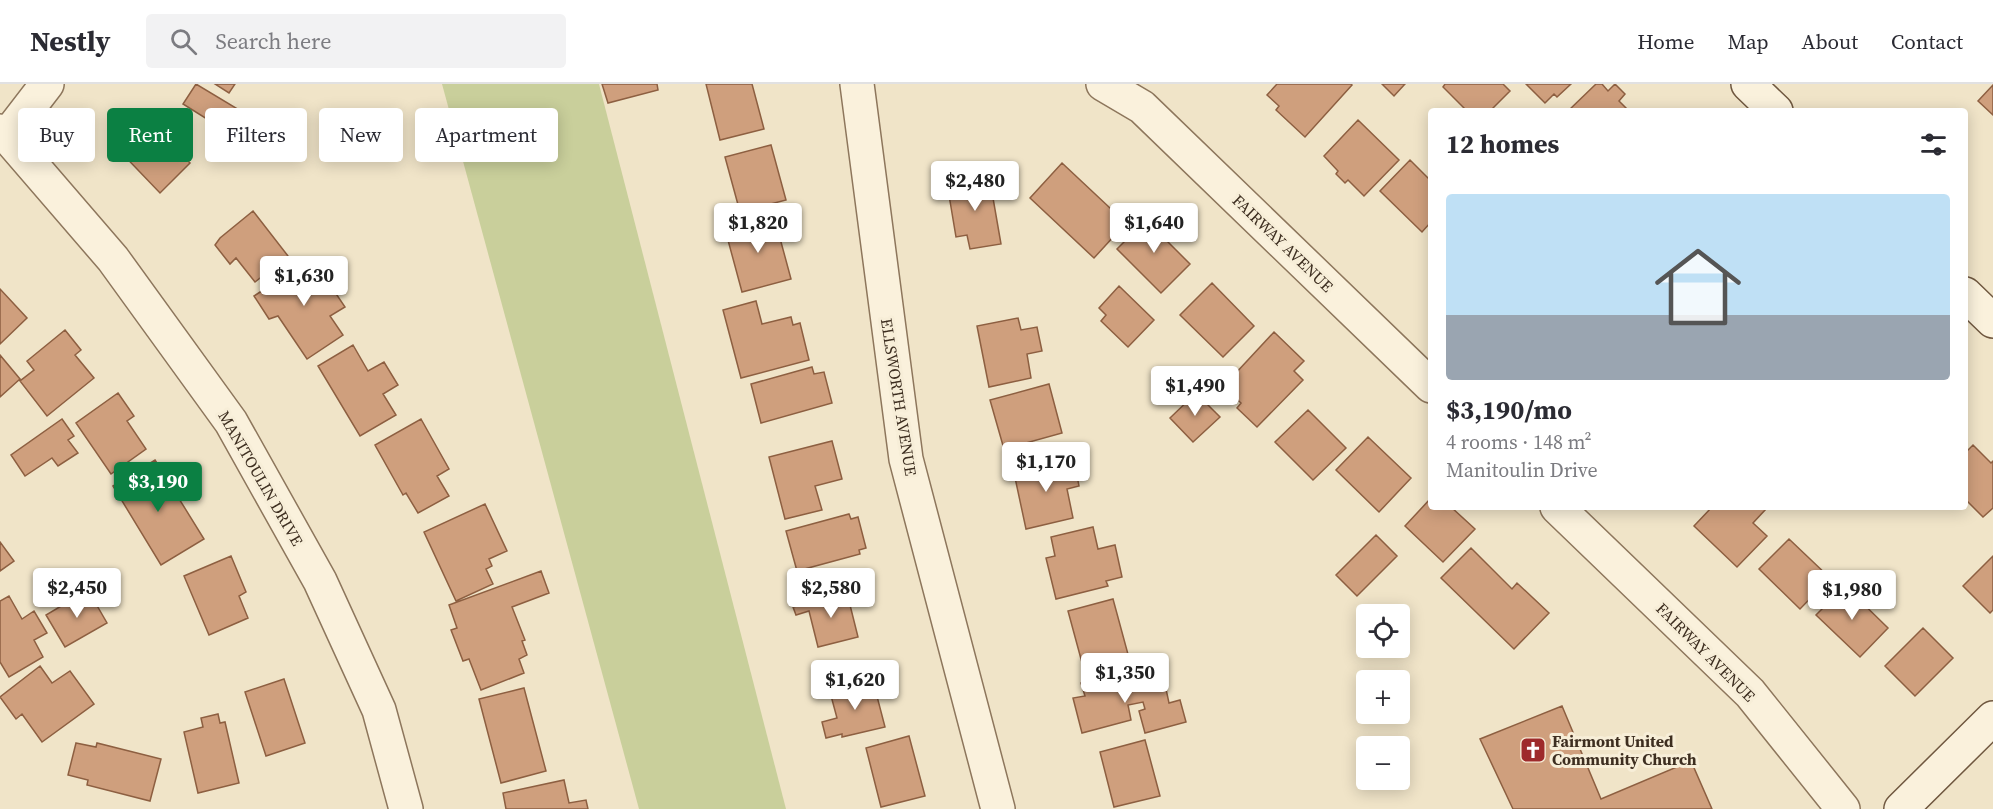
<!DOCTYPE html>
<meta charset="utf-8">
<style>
:root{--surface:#fff;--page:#f2f2f3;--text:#2b2b33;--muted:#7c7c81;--line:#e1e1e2;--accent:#0b8043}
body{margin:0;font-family:"Source Serif 4",serif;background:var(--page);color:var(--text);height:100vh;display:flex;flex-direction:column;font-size:22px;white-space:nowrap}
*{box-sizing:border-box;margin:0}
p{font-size:20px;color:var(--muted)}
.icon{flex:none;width:33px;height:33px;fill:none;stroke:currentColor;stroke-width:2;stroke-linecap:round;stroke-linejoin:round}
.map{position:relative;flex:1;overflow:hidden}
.panel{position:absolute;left:1428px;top:24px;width:540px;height:402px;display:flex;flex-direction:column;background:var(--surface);border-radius:6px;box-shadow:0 3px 15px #0003}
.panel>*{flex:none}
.hud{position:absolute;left:18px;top:24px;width:570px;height:54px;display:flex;gap:12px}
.fabs{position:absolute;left:1356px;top:520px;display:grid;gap:12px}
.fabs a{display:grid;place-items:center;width:54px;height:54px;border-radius:6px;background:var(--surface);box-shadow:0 3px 15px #0003;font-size:30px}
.price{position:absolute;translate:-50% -51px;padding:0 14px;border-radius:6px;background:#fff;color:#222;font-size:20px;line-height:39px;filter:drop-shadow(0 2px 3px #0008)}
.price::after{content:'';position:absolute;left:50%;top:36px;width:18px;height:14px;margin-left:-9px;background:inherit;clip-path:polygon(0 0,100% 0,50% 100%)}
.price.selected{background:var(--accent);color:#fff}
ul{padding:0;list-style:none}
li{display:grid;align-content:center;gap:12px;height:318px;padding:0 18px}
li span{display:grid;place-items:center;height:186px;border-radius:6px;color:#555}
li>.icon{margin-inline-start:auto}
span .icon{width:108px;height:108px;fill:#fffc;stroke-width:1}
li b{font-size:26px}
h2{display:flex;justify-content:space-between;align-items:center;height:72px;padding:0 18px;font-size:26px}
.tag{padding:0 21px;border-radius:6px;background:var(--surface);box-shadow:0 3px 15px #0003;font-size:21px;line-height:54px}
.tag.selected{background:var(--accent);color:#fff}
header{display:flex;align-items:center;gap:36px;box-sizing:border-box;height:84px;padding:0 30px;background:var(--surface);border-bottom:2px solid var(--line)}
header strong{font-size:28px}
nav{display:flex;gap:33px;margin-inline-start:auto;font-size:21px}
.search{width:420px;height:54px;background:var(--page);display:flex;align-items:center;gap:15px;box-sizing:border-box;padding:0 21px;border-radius:6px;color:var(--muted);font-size:22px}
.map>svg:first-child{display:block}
.green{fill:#c9cf9b}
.building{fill:#cf9f7d;stroke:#8d5f41;stroke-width:1.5}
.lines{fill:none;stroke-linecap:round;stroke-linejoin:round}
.street-casing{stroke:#8d765c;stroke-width:36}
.secondary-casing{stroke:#6f573f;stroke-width:36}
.street{stroke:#faf1dc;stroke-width:33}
.secondary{stroke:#faf1dc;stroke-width:33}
.labels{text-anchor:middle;stroke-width:6;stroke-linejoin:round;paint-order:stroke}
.street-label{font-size:16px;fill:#3d2e20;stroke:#f7eed8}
.poi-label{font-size:16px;font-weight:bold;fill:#3d2e20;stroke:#f7eed8;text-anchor:start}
</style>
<header>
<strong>Nestly</strong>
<div class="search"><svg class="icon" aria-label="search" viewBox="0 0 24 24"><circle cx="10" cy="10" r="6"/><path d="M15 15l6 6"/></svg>Search here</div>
<nav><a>Home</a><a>Map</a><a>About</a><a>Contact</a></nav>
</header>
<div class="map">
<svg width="1993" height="725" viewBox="0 0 1993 725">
<rect width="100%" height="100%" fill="#f0e4c8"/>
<path class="green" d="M442,0H599L786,725H639Z"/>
<path class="building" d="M196,0L256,36L246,53L221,37L218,42L183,20Z
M215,0H235L229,9Z
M602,0H657L658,6L608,19Z
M706,0H752L764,45L720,56Z
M1277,0H1351L1352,1L1305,53L1276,26L1279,22L1267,11Z
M1382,0H1405L1394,12Z
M1445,0H1503L1510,7L1490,27H1467L1443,3Z
M1526,0H1571L1557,13L1554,10L1545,19Z
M1596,0H1602L1608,7L1615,0L1625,10L1619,17L1629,27H1568Z
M1993,1V31L1978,17Z
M145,31L190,79L160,109L114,61Z
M1358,36L1399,76L1364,112L1348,96L1345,99L1336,90L1338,87L1324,72Z
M771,61L786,116L740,128L725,73Z
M1410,76L1431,97V138L1422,148L1380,107Z
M1062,79L1126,139L1094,174L1030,114Z
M989,91L1001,160L970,165L967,151L956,153L947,99Z
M253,127L288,172L255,198L236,174L230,180L215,161L220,154Z
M1151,131L1171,151L1166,156L1190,180L1161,209L1117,165Z
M774,132L791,195L742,208L725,145Z
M312,174L345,223L330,232L343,251L307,275L278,232L269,235L254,212Z
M1212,199L1254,242L1223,273L1180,231Z
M1119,202L1154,236L1128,263L1101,237L1106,231L1099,224Z
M0,205L27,234L0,260Z
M756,217L762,240L791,233L793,241L800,239L809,276L741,294L723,226Z
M1018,234L1021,246L1037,243L1042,267L1027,270L1031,294L989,303L977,242Z
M65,246L81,266L75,271L94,294L47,332L20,297L34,286L27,277Z
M1274,248L1304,277L1294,287L1303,296L1257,343L1237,324L1241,319L1227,306L1238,295L1234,291Z
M353,261L368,287L384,278L398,301L383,310L396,331L360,352L318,282Z
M0,271L20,295L0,313Z
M812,283L814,290L824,288L832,319L761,339L751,300Z
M1049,300L1062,349L1004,365L990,316Z
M118,309L134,332L127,337L146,365L111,390L76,339Z
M1196,309L1220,333L1193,358L1170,334Z
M1308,326L1346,364L1313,396L1275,358Z
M62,335L74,352L68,356L78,369L58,382L52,374L25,392L11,371Z
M421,335L449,385L437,392L449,412L418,429L406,409L403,411L375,361Z
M1368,353L1411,394L1379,428L1336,386Z
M832,357L842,395L815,402L822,426L785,435L769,373Z
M1973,361L1991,379L1993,377V424L1983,433L1965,415V369Z
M155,376L204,455L161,481L113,402Z
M1074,376L1079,402L1067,405L1073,434L1026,445L1014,389Z
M1431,414V423H1451L1475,445L1443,478L1405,442Z
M485,420L507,467L489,475L492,482L486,485L493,500L456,517L424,448Z
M1712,423H1761L1765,426L1753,439L1767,452L1737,483L1694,442Z
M849,430L851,435L858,433L866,464L859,466L860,470L797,487L786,447Z
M1093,443L1098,465L1115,461L1122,493L1106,497L1108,502L1056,515L1046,474L1055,472L1051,453Z
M1376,451L1397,472L1357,512L1336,491Z
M1789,455L1830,494L1800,525L1759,485Z
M0,458L14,477L0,487Z
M1471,464L1512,505L1517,499L1549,529L1514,565L1441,494Z
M231,472L246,508L239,512L248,534L209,551L184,492Z
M1993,472V526L1990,529L1963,502Z
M541,487L549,509L512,523L525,556L522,557L527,571L519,575L524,589L481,606L469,575L463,577L451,546L457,544L449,521Z
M1845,502L1888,544L1860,573L1816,531Z
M88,506L107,539L65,563L46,531Z
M847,509L858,553L818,563L809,527L796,531L793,523Z
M9,512L22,535L34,527L47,549L34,556L43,573L9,593L0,578V517Z
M1113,515L1129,574L1084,586L1068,527Z
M1923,544L1953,574L1915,612L1885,582Z
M40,582L52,599L70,587L94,620L42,658L22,630L16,635L0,613Z
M1136,585L1141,605L1156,601L1166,605L1169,619L1180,616L1186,638L1145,649L1139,627L1145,625L1143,618L1128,621L1131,636L1082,649L1073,614L1085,612L1081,599Z
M284,595L305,659L266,672L245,608Z
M873,597L885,643L842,653V650L826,654L822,638L837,634L830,608Z
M524,604L546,687L501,699L479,615Z
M1562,622L1601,715L1691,677L1712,725H1513L1480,655Z
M218,630L220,639L225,638L239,699L198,709L184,648L203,643L201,634Z
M909,652L925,712L881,723L866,664Z
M1145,656L1160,712L1114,723L1100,668Z
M76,659L96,663L97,659L161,675L150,717L87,701L88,696L68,691Z
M564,696L569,719L586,716L588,725H506L503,709Z"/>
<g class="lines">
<g class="street-casing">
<path id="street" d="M857,0L906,375L998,725
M1103,0L1142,23L1431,302
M0,47L7,52L113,175L231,338L320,497L379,626L406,725
M7,52L47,0
M1557,423L1750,609L1843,725"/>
</g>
<g class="secondary-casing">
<path id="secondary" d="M1748,0L1776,27
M1965,210L1993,237
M1901,725L1993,634"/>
</g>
<use href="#street" class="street"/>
<use href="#secondary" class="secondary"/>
</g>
<defs>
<g id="church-square" transform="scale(1.35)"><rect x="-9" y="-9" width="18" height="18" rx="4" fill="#9e2a2b" stroke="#f7eed8"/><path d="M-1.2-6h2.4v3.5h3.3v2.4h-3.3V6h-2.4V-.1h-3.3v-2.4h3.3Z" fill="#fff"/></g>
</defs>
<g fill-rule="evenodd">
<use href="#church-square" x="1533" y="666"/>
</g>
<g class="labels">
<g class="street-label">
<text transform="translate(1283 159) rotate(44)" y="6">FAIRWAY AVENUE</text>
<text transform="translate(899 313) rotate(81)" y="6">ELLSWORTH AVENUE</text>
<text transform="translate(261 394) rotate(60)" y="6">MANITOULIN DRIVE</text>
<text transform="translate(1706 568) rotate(45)" y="6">FAIRWAY AVENUE</text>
</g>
<g class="poi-label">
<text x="1552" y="663">Fairmont United<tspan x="1552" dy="18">Community Church</tspan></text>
</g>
</g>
</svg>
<div class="fabs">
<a><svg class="icon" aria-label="locate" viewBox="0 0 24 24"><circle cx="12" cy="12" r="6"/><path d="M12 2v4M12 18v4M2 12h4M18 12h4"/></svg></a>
<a>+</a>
<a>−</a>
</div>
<b class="price" style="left:975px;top:128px">$2,480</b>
<b class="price" style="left:758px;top:170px">$1,820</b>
<b class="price" style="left:1154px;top:170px">$1,640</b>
<b class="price" style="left:304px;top:223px">$1,630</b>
<b class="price" style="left:1195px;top:333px">$1,490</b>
<b class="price" style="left:1046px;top:409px">$1,170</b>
<b class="price selected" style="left:158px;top:429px">$3,190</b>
<b class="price" style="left:77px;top:535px">$2,450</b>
<b class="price" style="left:831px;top:535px">$2,580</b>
<b class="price" style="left:1852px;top:537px">$1,980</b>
<b class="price" style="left:1125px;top:620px">$1,350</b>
<b class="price" style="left:855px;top:627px">$1,620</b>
<div class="hud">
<a class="tag">Buy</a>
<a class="tag selected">Rent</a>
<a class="tag">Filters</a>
<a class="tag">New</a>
<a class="tag">Apartment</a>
</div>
<section class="panel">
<h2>12 homes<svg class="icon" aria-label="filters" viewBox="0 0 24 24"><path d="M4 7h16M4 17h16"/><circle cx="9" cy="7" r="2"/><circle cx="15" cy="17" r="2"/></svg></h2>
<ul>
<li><span style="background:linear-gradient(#bfe0f5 65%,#9aa5b1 0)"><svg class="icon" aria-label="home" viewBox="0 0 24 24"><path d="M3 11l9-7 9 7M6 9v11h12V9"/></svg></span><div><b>$3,190/mo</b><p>4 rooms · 148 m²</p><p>Manitoulin Drive</p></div></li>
</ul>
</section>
</div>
